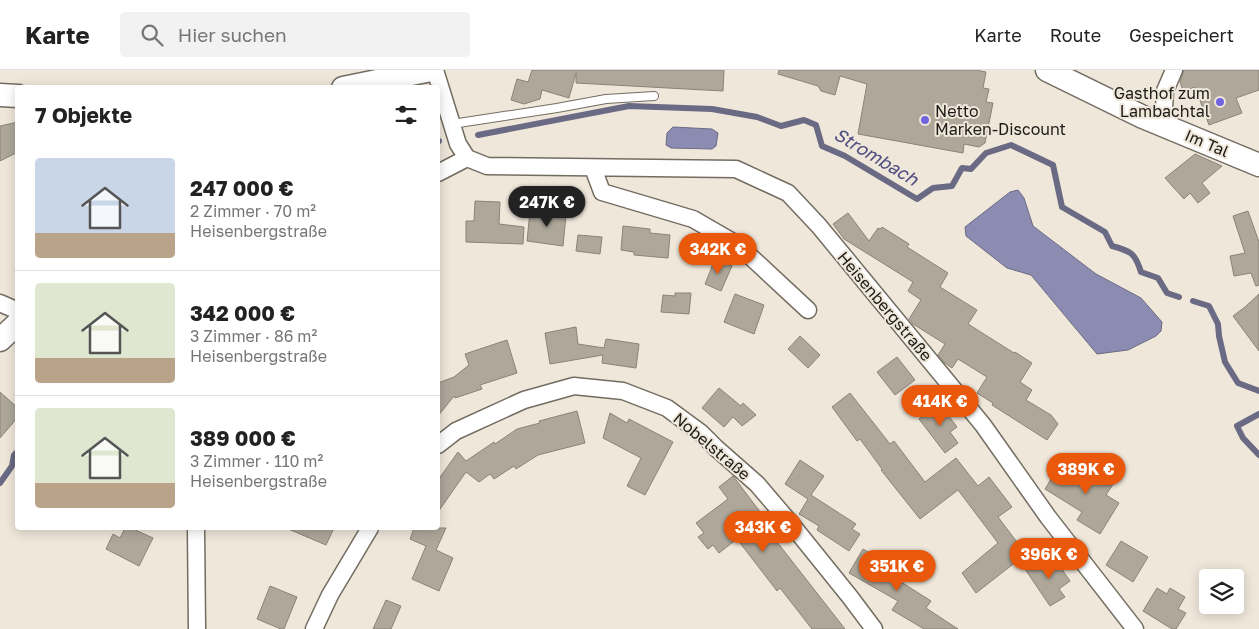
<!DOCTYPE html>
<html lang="de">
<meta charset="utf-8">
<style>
:root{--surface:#fff;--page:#f2f2f2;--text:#222;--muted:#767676;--line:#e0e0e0;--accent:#ea580c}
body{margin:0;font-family:"Golos Text",sans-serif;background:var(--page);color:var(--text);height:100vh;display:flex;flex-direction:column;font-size:19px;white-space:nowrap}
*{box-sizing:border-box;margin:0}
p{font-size:16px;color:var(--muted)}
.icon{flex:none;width:28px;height:28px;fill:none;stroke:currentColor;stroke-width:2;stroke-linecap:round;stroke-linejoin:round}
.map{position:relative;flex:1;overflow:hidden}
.sheet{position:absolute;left:15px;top:15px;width:425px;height:445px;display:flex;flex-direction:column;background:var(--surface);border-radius:5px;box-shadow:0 2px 12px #0003}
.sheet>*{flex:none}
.buttons{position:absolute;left:1199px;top:499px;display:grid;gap:10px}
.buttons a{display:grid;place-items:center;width:45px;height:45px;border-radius:5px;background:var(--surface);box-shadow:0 2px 12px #0003;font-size:25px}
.price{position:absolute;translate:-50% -42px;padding:0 11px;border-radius:18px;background:var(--accent);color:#fff;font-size:16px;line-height:32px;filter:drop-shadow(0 1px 2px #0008)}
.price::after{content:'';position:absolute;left:50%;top:30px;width:15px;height:11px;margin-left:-8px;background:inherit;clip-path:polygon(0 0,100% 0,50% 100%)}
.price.active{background:#222;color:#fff}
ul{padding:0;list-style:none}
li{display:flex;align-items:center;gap:15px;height:125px;padding:0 20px}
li+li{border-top:1px solid var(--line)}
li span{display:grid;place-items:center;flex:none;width:140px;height:100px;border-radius:5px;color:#555}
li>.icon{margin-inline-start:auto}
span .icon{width:60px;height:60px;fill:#fffc;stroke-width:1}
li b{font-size:21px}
h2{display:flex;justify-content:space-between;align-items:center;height:60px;padding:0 20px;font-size:21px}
header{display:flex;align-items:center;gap:30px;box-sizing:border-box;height:70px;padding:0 25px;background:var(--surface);border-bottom:1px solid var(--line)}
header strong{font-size:24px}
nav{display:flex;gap:28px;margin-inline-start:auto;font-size:18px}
.search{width:350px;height:45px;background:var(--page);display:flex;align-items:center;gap:12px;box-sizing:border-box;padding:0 18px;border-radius:5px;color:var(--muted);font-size:19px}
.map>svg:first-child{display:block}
.water{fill:#8c8cb3;stroke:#6b6a84}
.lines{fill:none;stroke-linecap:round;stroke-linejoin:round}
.stream{stroke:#6b6a84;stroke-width:6}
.building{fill:#aea79a;stroke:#8a8377}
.lane-casing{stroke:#736c61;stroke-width:10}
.street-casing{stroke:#736c61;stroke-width:19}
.secondary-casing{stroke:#736c61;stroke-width:25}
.lane{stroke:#fff;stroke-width:8}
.street{stroke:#fff;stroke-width:16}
.secondary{stroke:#fff;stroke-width:22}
.poi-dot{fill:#7263de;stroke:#efe7da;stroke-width:2}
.labels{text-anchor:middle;stroke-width:4;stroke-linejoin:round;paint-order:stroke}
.poi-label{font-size:16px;fill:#1d1b16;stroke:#efe7da;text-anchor:end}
.street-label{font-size:16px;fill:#1d1b16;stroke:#efe7da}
.water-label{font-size:18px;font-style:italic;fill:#4f4c82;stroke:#efe7da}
</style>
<header>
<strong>Karte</strong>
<div class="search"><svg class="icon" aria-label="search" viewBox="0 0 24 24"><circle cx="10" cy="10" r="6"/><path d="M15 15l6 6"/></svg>Hier suchen</div>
<nav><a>Karte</a><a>Route</a><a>Gespeichert</a></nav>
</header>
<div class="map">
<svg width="1259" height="559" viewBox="0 0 1259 559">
<rect width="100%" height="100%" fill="#efe7da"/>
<path class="water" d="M673,57L712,59L718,63L716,76L712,79L671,78L666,75L667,63Z
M1018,120L1024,128L1033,156L1096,204L1141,228L1162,252L1161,261L1156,266L1128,280L1097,284L1031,205L1007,198L966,166L965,157L1010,122Z"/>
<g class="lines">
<path class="stream" d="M478,65L629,36L712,39L757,47L781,56L804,50L816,55L822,76L845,86L917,129L933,118L952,116L962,98L971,99L986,83L1011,75L1053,95L1062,137L1105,162L1112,176C1131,181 1135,183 1141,202L1158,208L1167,223L1179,227
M438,71H439
M1193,231L1209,236L1218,254L1219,266L1225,292L1238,313L1259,321
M1259,344L1237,356L1243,368L1259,385
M0,413L12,396L14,385L18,381"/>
</g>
<path class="building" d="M532,0H724L723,21L576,13V3L569,28L542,20L540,29L524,34L511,30L517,9L528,12Z
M779,0H976L986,2L983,18L989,19L986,32L993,33L985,73L979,77L964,74L963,83L858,64L867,14L840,6L835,25L821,21L818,16L778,4Z
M1184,0H1259V20L1236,28L1242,43L1209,55L1195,17L1183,21L1180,12Z
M18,52V82L0,91V56Z
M1195,84L1222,96L1202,113L1210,123L1198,133L1190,123L1184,129L1165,108Z
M475,131L500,132L499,154L524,157L523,174L466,172V151H474Z
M530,141L566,145L563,176L527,171Z
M1248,141L1259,172V215L1256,216L1251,203L1234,206L1230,186L1245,183L1233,146Z
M848,143L869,171L878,158L880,159L882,157L909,174L907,177L948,203L940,217L977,240L968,254L1014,283L1015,282L1032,293L1020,312L1032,320L1026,330L1051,345L1058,354L1047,370L992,335L993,333L977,323L987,307L958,289L952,298L945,293L938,285L945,274L913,254L909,249L921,230L908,221L913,212L844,169L833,154Z
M623,156L650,159V163L670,165L668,188L634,185V182L621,180Z
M578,165L602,167L600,184L576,181Z
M715,189L732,196L721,221L705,214Z
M675,223H691L689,244L661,242L663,225L675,226Z
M735,224L764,235L754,264L724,252Z
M1259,224V281L1233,246L1245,237Z
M576,257L578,274L604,278L606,269L639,274L636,298L602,293L603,285L550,294L545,263Z
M800,266L820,285L808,298L788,279Z
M507,270L517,303L480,315L482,319L455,328L454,326L438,346V313L454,307L469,295L465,284Z
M897,287L915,310L895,325L877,302Z
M719,318L741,336L743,333L756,345L742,356L733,347L724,357L702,338Z
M0,322L18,338V347L0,368Z
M850,323L890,374L894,371L925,412L956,388L978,416L989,407L1012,437L998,447L1026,484L976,523L962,503L998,473L958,420L920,449L881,400L882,399L860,369L857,371L832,337Z
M939,333L957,357L950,362L958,373L945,383L919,349Z
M577,341L585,373L538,385L516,399L514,396L494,409L490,404L479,412L466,402L438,442V410L458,382L466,391L494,372L495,374L517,359L540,353L539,351Z
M610,343L627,353L629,349L673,372L645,425L627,416L641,388L603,368Z
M800,390L824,406L811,425L856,454L852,459L860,464L849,481L817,460L819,456L799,444L808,429L785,414Z
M1061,393L1091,411L1102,394L1119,405L1106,425L1119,433L1100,464L1077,450L1082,442L1045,419Z
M733,406L767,451L763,454L845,559H812L780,518L777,521L737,469L719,483L713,475L708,479L698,467L704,463L696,453L728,429L719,417Z
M125,458H131L153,468L139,496L106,479L113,464L120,468Z
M286,458H334L326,475Z
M414,458H446L436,480L453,488L439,521L412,509L426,476L410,469Z
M1121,471L1148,487L1133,512L1106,495Z
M863,479L892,496L887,503L931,531L926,538L958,559H924L892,540L898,531L849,503Z
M1054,488L1070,511L1059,519L1065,527L1050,536L1025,499L1038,490L1042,496Z
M270,516L297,527L284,559H281L257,549Z
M1157,518L1167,524L1170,518L1185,527L1178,539L1186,543L1176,559H1172L1143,541Z
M386,530L401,536L391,559H373Z"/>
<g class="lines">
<g class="lane-casing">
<path id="lane" d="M452,54L557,38L606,29L654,26"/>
</g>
<g class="street-casing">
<path id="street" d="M435,0L458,74L467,88L438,103
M1163,55L1165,21L1174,0
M467,88L487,96L736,99L788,123L819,156L983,355L1048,447L1135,559
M593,98L602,122L693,149L738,175L808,240
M0,233L18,241
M438,375L456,361L524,330L574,316L623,321L667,338L701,363L716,378L757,414L792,455L850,527L874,559
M196,458L197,559
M314,559L330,525L370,458"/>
</g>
<g class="secondary-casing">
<path id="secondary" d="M1047,0L1143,47L1259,95
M343,18L431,0
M0,25L18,26
M0,270L18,253"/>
</g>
<use href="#lane" class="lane"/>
<use href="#street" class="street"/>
<use href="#secondary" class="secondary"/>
</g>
<g class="poi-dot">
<circle cx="1220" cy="32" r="5"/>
<circle cx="925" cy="50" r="5"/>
</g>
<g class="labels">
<g class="poi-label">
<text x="1210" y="29">Gasthof zum<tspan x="1210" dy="18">Lambachtal</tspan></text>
<text x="935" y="47" text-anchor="start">Netto<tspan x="935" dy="18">Marken-Discount</tspan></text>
</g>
<g class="street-label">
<text transform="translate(1207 73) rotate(23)" y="6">Im Tal</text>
<text transform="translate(885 236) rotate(50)" y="6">Heisenbergstraße</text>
<text transform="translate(712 376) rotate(40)" y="6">Nobelstraße</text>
</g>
<g class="water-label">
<text transform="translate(876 87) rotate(31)" y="6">Strombach</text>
</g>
</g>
</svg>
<div class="buttons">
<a><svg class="icon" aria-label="layers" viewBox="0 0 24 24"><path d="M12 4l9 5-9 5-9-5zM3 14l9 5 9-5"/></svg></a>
</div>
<b class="price active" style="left:547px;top:158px">247K €</b>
<b class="price" style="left:718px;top:205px">342K €</b>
<b class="price" style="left:940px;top:357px">414K €</b>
<b class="price" style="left:1086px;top:425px">389K €</b>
<b class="price" style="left:763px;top:483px">343K €</b>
<b class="price" style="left:1049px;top:510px">396K €</b>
<b class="price" style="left:897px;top:522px">351K €</b>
<section class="sheet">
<h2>7 Objekte<svg class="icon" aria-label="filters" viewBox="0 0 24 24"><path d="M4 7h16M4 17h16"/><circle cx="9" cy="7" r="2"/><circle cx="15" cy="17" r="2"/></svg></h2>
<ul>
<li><span style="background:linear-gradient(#c9d6e8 75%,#b9a48a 0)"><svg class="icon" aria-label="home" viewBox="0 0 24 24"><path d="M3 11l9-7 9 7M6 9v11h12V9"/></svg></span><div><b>247 000 €</b><p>2 Zimmer · 70 m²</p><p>Heisenbergstraße</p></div></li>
<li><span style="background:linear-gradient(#dfe7d0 75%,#b9a48a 0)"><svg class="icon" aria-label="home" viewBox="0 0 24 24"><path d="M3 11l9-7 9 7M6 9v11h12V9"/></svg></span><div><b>342 000 €</b><p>3 Zimmer · 86 m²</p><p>Heisenbergstraße</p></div></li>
<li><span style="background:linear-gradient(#dfe7d0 75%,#b9a48a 0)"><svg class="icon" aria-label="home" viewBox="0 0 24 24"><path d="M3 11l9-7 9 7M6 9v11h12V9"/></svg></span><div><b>389 000 €</b><p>3 Zimmer · 110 m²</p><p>Heisenbergstraße</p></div></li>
</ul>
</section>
</div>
